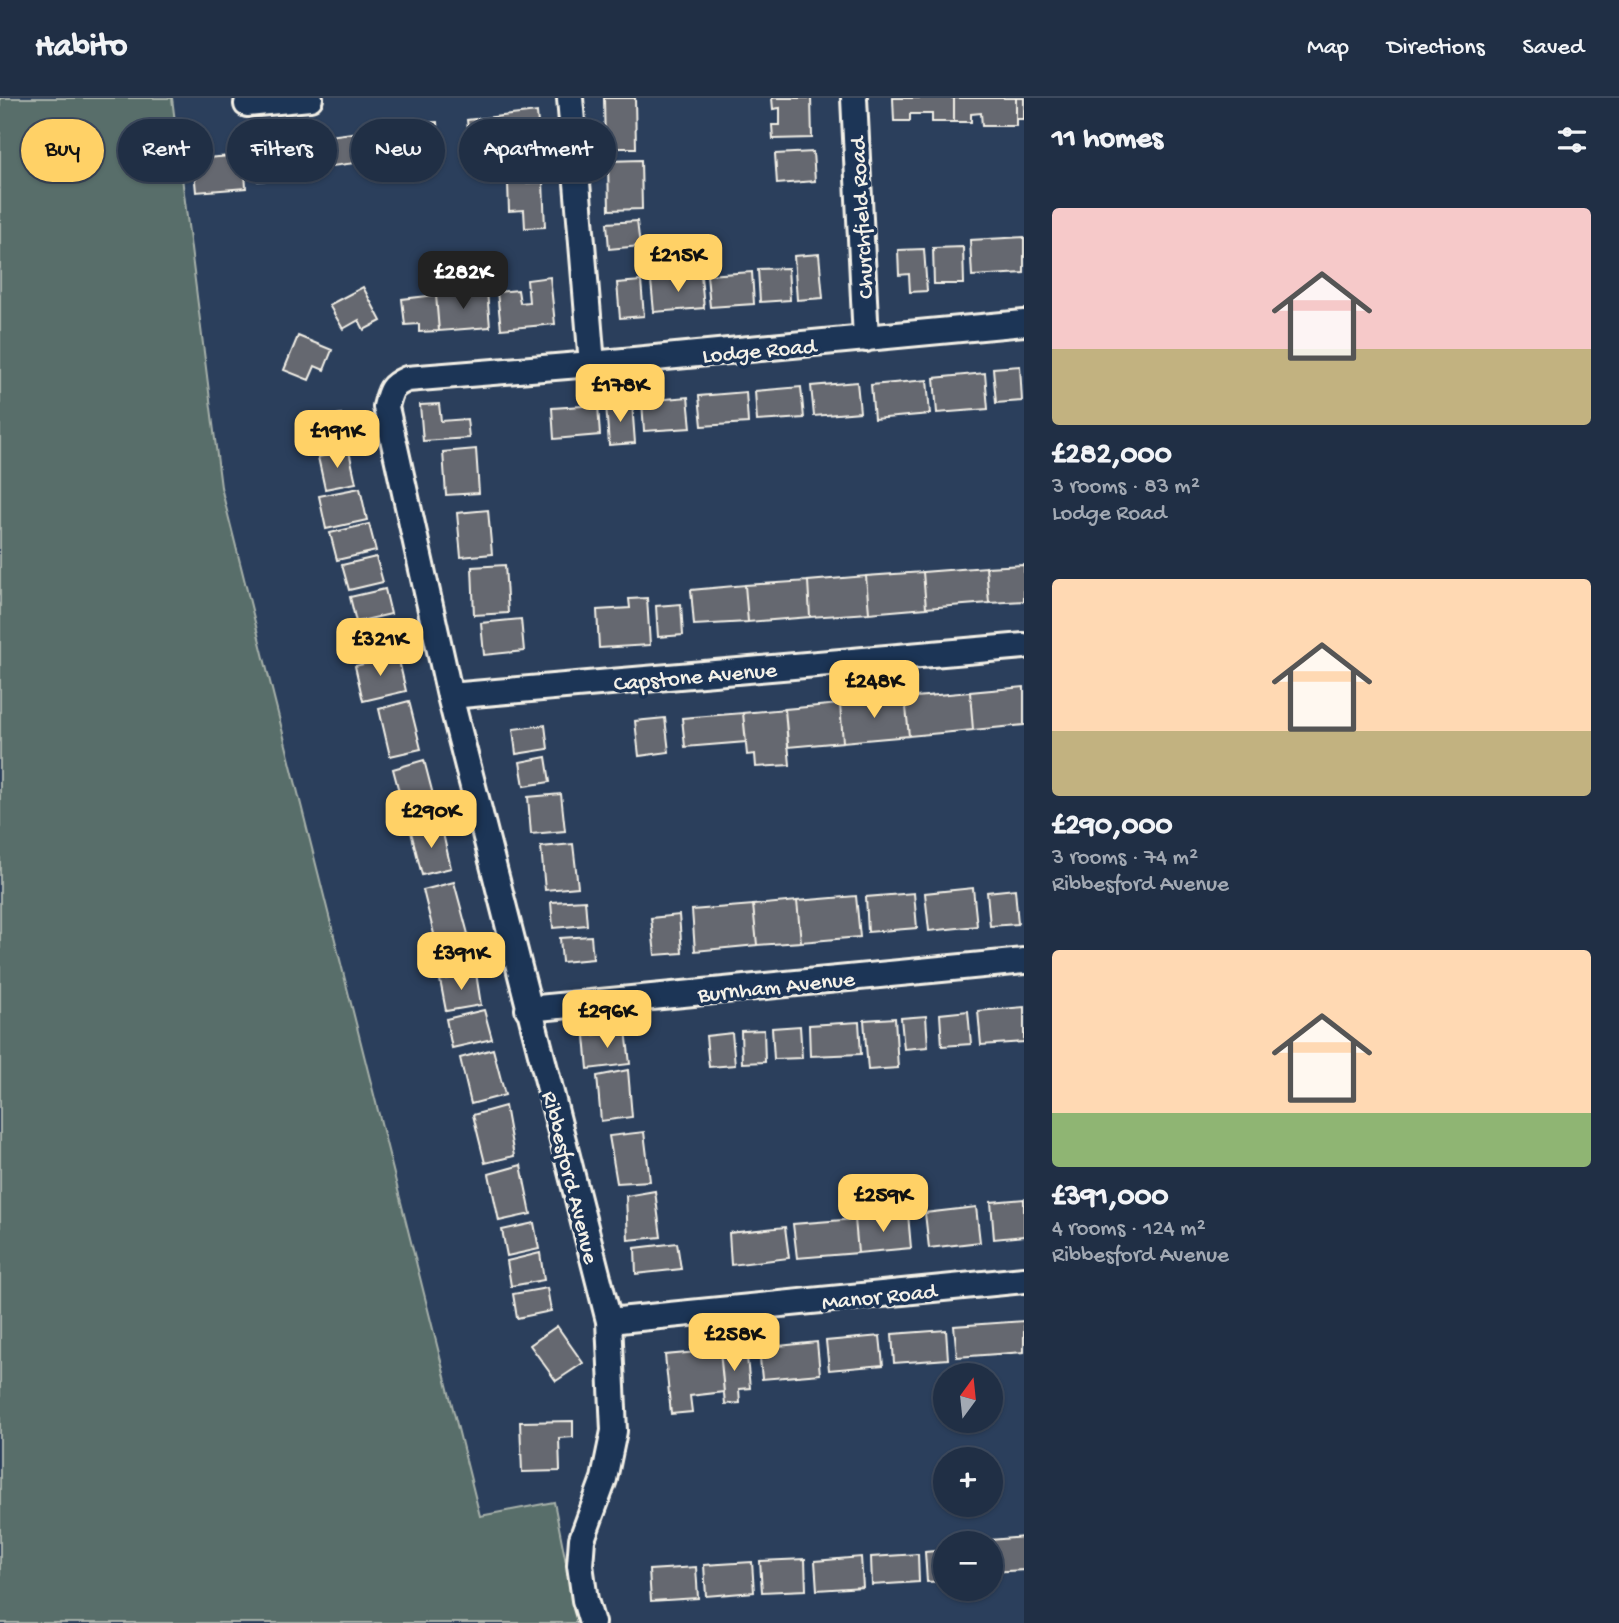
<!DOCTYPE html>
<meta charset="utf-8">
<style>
:root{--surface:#202f45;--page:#28374c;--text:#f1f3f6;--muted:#a2a9b3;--line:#3d4a5e;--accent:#ffd166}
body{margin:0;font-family:"Gochi Hand",sans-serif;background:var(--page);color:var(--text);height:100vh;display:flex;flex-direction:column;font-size:26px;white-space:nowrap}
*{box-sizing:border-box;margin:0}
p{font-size:23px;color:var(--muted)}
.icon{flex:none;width:38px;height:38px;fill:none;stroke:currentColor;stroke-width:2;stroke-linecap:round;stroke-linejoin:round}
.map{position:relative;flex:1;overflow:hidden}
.sheet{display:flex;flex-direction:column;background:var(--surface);width:595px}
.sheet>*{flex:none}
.banner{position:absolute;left:21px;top:21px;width:665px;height:63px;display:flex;gap:14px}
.needle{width:46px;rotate:15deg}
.buttons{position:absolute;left:933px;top:1265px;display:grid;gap:14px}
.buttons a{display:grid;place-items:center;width:70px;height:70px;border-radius:50%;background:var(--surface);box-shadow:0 2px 5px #0004,0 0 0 2px var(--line);font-size:35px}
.price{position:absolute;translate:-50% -60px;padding:0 16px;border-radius:14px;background:var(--accent);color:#111;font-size:23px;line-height:46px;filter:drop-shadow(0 2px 4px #0008)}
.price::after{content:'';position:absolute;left:50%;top:42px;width:21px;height:16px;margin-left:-10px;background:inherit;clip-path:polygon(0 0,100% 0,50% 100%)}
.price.active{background:#222;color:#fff}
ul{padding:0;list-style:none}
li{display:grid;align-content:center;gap:14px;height:371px;padding:0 28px}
li span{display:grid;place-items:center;height:217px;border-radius:7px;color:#555}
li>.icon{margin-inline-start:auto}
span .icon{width:126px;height:126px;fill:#fffc;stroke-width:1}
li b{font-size:30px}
h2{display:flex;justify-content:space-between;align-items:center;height:84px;padding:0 28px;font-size:30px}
.tag{padding:0 24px;border-radius:32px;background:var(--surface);box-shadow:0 2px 5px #0004,0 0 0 2px var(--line);font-size:24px;line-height:63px}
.tag.active{background:var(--accent);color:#111}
header{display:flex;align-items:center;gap:42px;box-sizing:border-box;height:98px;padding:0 35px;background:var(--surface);border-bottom:2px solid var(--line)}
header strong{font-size:33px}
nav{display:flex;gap:38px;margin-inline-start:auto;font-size:24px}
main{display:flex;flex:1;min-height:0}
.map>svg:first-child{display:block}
.green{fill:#586e6a;stroke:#a6b0a9;stroke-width:2}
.building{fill:#65676f;stroke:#f4f1e8;stroke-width:2}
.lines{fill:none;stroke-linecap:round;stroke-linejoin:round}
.minor-casing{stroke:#f4f1e8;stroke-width:30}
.minor{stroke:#1d3557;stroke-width:24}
.labels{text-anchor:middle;stroke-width:7;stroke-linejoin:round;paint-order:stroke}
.street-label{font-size:23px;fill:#f4f1e8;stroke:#1d3557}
</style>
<header>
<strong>Habito</strong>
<nav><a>Map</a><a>Directions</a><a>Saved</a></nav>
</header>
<main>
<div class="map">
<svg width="1024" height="1525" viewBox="0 0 1024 1525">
<rect width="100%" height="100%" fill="#2b3f5c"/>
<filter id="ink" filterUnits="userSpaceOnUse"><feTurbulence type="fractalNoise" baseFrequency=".0143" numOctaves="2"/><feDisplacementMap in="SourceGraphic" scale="14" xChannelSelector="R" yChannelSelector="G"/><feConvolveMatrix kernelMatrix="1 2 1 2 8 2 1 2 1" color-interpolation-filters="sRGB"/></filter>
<g filter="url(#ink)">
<path class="green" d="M0,0H172L221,389L480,1418L554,1404L578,1525H0Z"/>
<path class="building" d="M604,0H635L636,50H605Z
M772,0H811L812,40L773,41L772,27H780V10L773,11Z
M893,0H954V24H932V16H910V23H894Z
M954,0H1016V28H982L981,15L971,16V24H954Z
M1016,0H1024V21H1016Z
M537,14L540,49L471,56L467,22Z
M437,24L439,50L376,54L375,28Z
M359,34L363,64L317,70L313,40Z
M305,46L308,78L258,83L256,50Z
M813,54L815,83L777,86L775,56Z
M244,57L246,90L196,94L193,61Z
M641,62L642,111L609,112L608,63Z
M543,84L545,129L525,130L524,112L509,113L508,85Z
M637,123L640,148L609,151L607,125Z
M1024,139V175L972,178L970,142Z
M963,149L964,186H934L933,150Z
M924,151L927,193L910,194L909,176L899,177L898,152Z
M819,156L823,200L797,202L794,158Z
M788,170L790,202L760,204L758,171Z
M752,174L754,206L710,209L707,177Z
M701,178L704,210L654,214L651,183Z
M550,179L555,226L501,231L497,194L518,192L520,205L529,204L527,182Z
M641,183L644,218L620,220L617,185Z
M363,189L381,223L364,232L359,222L343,231L329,207Z
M487,193L490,229L439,233L436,197Z
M436,197L439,233L419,234V226L405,227L402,201Z
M298,238L332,252L324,272L315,268L309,282L284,272Z
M1020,268L1022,303L996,305L993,270Z
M985,275L988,311L937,315L934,280Z
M927,282L930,316L874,321L871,287Z
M857,284L860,314L814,318L811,288Z
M801,289L804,320L757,323L755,293Z
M746,294L748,325L702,328L699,298Z
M688,299L691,330L644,333L642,303Z
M632,305L635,345L609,347L606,306Z
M439,306L441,323L467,321L469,340L423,343L420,307Z
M598,307L600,337L554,341L552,310Z
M341,316L346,344L317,350L312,322Z
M476,351L479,395L446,397L443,354Z
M349,353L356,385L325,391L318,359Z
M360,390L367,422L326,431L319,398Z
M488,412L492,456L461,459L457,415Z
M369,426L376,453L337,462L330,435Z
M376,459L383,484L349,492L342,467Z
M505,467L508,515L474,517L472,469Z
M1024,467V503L989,505L986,469Z
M986,469L989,505L926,510L923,474Z
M923,474L926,510L869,515L866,478Z
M866,478L869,515L810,519L808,483Z
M808,483L810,519L748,524L745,487Z
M745,487L748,524L694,527L691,492Z
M385,491L391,516L356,524L350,499Z
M647,500L650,547L599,550L597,512L630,510L629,501Z
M681,506L683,537L658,539L656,508Z
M521,521L524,553L484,557L481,525Z
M391,524L398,553L354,563L348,534Z
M398,558L406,593L363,603L355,568Z
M1024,589V627L973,632L970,594Z
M970,594L973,632L909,638L905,600Z
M905,600L909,638L843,644L840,606Z
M409,603L421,651L390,658L379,611Z
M840,606L843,644L788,649L785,611Z
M785,611L790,667L756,669L755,656L747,657L743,615Z
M743,615L746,644L685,649L682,620Z
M665,620L669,654L639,658L635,623Z
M545,627L548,651L516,656L513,631Z
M546,659L550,684L524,688L520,664Z
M424,662L437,712L406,720L393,671Z
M561,696L565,733L531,736L528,699Z
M441,727L451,770L422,777L411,734Z
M573,746L578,789L545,792L541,749Z
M454,784L468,836L436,844L423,792Z
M973,790L977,828L929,833L925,795Z
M1015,791L1018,826L990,828L987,794Z
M914,795L917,830L868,834L866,799Z
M856,798L860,839L801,844L797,803Z
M585,802L587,827L553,830L551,804Z
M797,803L801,844L757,847L753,807Z
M753,807L757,847L695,853L692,812Z
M679,817L682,855L655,857L651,820Z
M591,838L593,861L562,864L560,840Z
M470,845L475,869L438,877L433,853Z
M476,875L481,907L446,913L440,882Z
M1024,909V944L981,947L978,913Z
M484,912L492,941L452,950L446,921Z
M968,913L971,946L942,948L940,916Z
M926,918L928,949L904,951L901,920Z
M895,920L898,970L868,972L864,922Z
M859,924L861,956L810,958L809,927Z
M800,928L802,960L774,961L772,930Z
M626,932L630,966L588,971L585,938Z
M764,932L765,964L742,965L741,933Z
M732,935L735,967L709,969L706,938Z
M493,951L505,997L471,1006L460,960Z
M628,972L632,1019L601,1023L597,978Z
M505,1008L514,1058L485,1065L473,1017Z
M644,1034L650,1083L617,1085L609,1038Z
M521,1067L531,1116L499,1123L489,1076Z
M655,1093L661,1139L628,1142L626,1098Z
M1024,1101V1138L994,1141L991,1104Z
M976,1109L980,1144L929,1150L925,1115Z
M908,1116L911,1150L858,1155L855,1121Z
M855,1121L858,1155L797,1160L793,1126Z
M534,1125L539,1151L507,1158L502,1132Z
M785,1129L789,1160L731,1167L729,1135Z
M677,1145L681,1171L636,1176L635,1150Z
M540,1155L544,1182L511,1188L507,1163Z
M547,1190L551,1213L517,1220L513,1196Z
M1024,1223V1254L957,1259L954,1228Z
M557,1228L583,1265L556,1283L530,1247Z
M946,1232L948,1261L894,1265L892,1236Z
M880,1238L883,1267L829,1272L826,1243Z
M817,1244L820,1276L762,1281L759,1250Z
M746,1249L750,1290L739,1291L740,1305L725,1306L720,1252Z
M720,1252L724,1294L690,1298L692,1314L671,1316L665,1257Z
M573,1323V1339L559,1340L560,1373L522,1374L520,1324Z
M1024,1439V1472L990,1474V1446H979V1443Z
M945,1452V1483L927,1484L925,1454Z
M918,1456L919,1484L872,1487L871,1459Z
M861,1459L863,1489L817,1492L815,1463Z
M805,1461L806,1492L762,1494L760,1463Z
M752,1464L754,1494L706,1498L704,1467Z
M696,1469L698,1500L651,1503L649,1472Z"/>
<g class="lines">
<g class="minor-casing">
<path id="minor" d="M570,0L592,266
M854,0L866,241
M247,6L310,0
M450,598L1024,548
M528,911L1024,863
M609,1223L1024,1182
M592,1525L585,1502L580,1467L582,1441L604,1381L614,1333L609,1223L450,598L386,309C390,292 391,288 407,281L592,266L1024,225"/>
</g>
<use href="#minor" class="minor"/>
</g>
</g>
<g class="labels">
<g class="street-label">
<text transform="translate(860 120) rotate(-93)" y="8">Churchfield Road</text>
<text transform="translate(759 251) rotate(-5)" y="8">Lodge Road</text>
<text transform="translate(695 577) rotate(-5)" y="8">Capstone Avenue</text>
<text transform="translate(776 887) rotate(-6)" y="8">Burnham Avenue</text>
<text transform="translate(572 1079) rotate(76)" y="8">Ribbesford Avenue</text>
<text transform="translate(879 1197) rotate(-6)" y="8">Manor Road</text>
</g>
</g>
</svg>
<div class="buttons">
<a><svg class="needle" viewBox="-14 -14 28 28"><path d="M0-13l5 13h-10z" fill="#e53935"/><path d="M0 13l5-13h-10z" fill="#a2a9b3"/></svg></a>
<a>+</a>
<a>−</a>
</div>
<b class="price" style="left:678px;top:196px">£215K</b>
<b class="price active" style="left:463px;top:213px">£282K</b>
<b class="price" style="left:620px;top:326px">£178K</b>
<b class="price" style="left:337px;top:372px">£191K</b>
<b class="price" style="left:380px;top:580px">£321K</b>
<b class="price" style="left:874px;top:622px">£248K</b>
<b class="price" style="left:431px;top:752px">£290K</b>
<b class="price" style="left:461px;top:894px">£391K</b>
<b class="price" style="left:607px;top:952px">£296K</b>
<b class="price" style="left:883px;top:1136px">£259K</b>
<b class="price" style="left:734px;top:1275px">£258K</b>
<div class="banner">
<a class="tag active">Buy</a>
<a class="tag">Rent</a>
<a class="tag">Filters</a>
<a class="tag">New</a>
<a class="tag">Apartment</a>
</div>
</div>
<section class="sheet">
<h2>11 homes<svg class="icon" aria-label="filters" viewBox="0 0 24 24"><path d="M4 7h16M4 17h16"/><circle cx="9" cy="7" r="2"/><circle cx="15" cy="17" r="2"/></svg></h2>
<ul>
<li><span style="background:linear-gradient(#f6c9c9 65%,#c2b280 0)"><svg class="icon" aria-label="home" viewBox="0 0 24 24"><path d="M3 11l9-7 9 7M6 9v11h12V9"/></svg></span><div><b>£282,000</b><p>3 rooms · 83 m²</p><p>Lodge Road</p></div></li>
<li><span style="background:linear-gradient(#ffd9b3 70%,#c2b280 0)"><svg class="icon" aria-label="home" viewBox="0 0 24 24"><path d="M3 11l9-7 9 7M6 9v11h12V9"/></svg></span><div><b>£290,000</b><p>3 rooms · 74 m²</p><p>Ribbesford Avenue</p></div></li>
<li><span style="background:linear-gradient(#ffd9b3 75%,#8fb573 0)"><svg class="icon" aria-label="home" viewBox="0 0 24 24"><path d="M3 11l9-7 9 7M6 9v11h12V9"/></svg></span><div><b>£391,000</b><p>4 rooms · 124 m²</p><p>Ribbesford Avenue</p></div></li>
</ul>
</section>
</main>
